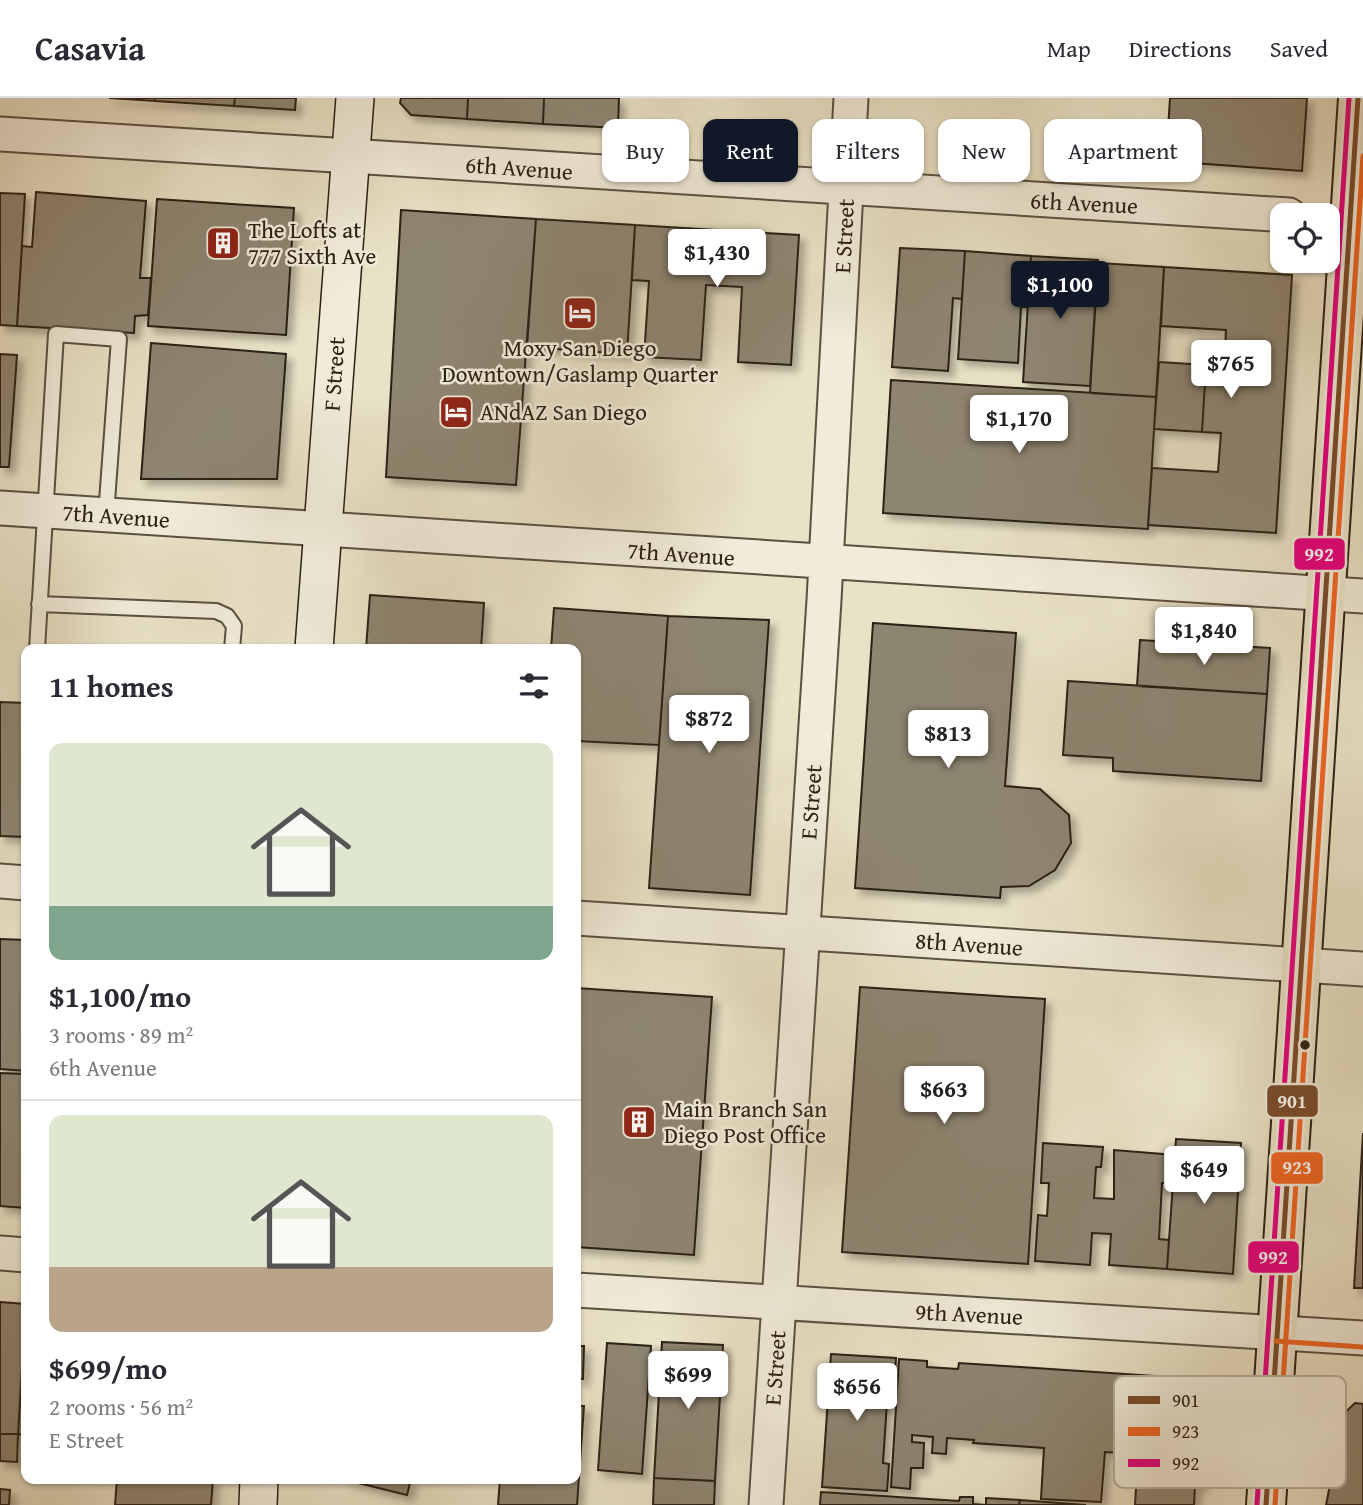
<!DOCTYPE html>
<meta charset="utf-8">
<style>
:root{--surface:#fff;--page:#f2f2f3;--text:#2b2b33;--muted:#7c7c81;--line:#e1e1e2;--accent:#111827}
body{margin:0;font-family:"Gentium Book Plus",serif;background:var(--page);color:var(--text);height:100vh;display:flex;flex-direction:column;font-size:26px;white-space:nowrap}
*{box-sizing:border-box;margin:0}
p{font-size:23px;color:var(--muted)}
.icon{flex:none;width:38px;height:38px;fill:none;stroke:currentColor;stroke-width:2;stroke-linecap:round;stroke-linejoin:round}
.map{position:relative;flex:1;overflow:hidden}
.panel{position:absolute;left:21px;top:546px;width:560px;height:840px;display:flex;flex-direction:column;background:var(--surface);border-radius:14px;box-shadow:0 2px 5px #0004}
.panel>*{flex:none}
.hud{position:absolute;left:602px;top:21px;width:654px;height:63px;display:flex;gap:14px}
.fabs{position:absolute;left:1270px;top:105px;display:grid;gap:14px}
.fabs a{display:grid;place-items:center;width:70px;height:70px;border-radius:14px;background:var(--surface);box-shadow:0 2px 5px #0004;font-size:35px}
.price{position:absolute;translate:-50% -60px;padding:0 16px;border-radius:7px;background:#fff;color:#222;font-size:23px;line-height:46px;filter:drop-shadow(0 2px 4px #0008)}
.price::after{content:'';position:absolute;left:50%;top:42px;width:21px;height:16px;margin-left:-10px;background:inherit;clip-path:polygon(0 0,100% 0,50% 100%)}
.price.selected{background:var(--accent);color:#fff}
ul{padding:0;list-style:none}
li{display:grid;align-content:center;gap:14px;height:371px;padding:0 28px}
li+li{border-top:2px solid var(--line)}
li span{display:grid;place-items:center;height:217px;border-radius:14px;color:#555}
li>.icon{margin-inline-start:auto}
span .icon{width:126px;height:126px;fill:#fffc;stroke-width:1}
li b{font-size:30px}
h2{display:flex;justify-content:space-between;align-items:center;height:84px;padding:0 28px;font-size:30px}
.chip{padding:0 24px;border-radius:14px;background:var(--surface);box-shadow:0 2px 5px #0004;font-size:24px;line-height:63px}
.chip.selected{background:var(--accent);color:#fff}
header{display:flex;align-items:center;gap:42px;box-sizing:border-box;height:98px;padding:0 35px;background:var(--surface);border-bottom:2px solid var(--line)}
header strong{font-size:33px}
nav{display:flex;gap:38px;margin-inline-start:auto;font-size:24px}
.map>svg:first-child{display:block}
.building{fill:#8e8571;stroke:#2b2014;stroke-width:2;filter:url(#shadow)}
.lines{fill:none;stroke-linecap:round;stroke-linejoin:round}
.service-casing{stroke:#5a5040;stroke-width:18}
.tertiary-casing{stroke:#5a5040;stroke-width:37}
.secondary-casing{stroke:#2b2014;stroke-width:40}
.primary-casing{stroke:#2b2014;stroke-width:42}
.service{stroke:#f1ecda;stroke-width:14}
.tertiary{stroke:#f1ecda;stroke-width:33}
.secondary{stroke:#f1ecda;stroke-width:37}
.primary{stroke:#e9e2c6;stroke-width:38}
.bus-1-casing{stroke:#f1ecda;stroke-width:10}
.bus-2-casing{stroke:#f1ecda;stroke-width:10}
.bus-3-casing{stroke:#f1ecda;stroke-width:10}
.bus-1{stroke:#7a4b2a;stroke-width:5}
.bus-2{stroke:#f26522;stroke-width:5}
.bus-3{stroke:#e5007d;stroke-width:5}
.bus-dot{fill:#2b2014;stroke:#f1ecda;stroke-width:2.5}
.labels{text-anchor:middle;stroke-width:5;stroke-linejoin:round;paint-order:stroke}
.street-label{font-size:23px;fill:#2b2014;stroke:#f1ecda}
.poi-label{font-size:23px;fill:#2b2014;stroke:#f1ecda;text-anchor:start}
.key{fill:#f1ecda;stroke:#b6af9f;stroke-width:2}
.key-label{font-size:19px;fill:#2b2014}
.line-badge{stroke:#f1ecda;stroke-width:2.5}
.badge-label{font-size:19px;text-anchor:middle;font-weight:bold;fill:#fff}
</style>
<header>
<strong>Casavia</strong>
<nav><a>Map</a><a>Directions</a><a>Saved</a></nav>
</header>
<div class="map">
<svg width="1363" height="1407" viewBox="0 0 1363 1407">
<defs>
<filter id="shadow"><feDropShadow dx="6" dy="6" stdDeviation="3.5" flood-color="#0004"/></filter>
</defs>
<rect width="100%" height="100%" fill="#e9e2c6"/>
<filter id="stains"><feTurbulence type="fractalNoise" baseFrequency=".00286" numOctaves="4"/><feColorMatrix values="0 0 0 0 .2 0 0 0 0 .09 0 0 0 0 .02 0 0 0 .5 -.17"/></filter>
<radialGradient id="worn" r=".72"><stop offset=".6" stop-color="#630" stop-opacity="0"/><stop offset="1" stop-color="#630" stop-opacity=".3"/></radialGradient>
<path class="building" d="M109,0H155V3Z
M155,0H235L234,8L155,3Z
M235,0H296L295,12L234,8Z
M401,0H468L467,21L411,17L400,5Z
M468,0H544L543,26L467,21Z
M544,0H619L618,30L543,26Z
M1170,0H1307L1302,73L1166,63Z
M36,94L146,103L140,180H151L148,217L135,218L134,235L17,228L22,148L32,149Z
M0,95L25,96L17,228L0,227Z
M157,101L294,110L286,237L148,228Z
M401,112L536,121L516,387L386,379Z
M536,121L635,127L627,256L527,249Z
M635,127L799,137L791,267L738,264L742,189L706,187L701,262L644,259L649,183L632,182Z
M900,150L965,153L962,201L953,200L948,273L892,269Z
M965,153L1031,158L1028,209H1021L1018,265L958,261Z
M1031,158L1098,162L1090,288L1023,284Z
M1098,165L1164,169L1156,299L1090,295Z
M1164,169L1292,177L1276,435L1148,427L1152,370L1218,374L1221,335L1202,334L1206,267L1224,268L1226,232L1161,228Z
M151,245L286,256L277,381H141Z
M0,256L17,257L9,369H0Z
M1159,264L1206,267L1202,334L1154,331Z
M891,282L1156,299L1148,431L883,415Z
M370,497L484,505L481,551H366Z
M554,510L668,518L659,647L576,643V551H551Z
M668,518L769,522L750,797L649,790Z
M873,525L1016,535L1005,688L1040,691L1069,717L1071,745L1055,772L1029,788L1001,789L1000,800L855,790Z
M1140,542L1270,550L1267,596L1137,588Z
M1068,583L1267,596L1261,683L1113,673V660L1063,657Z
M0,604L26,605V739L0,738Z
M0,841L26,842V973L0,971Z
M860,889L1045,901L1028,1166L842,1154Z
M576,890L712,899L694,1157L576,1149Z
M0,975L26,976V1110L0,1108Z
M1363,1035V1190H1354Z
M1176,1041L1241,1045L1233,1176L1167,1171Z
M1043,1045L1103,1049L1101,1069H1096L1094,1100L1114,1101V1052L1175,1057L1173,1085H1162L1159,1141L1169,1142L1167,1171L1109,1167L1111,1136L1092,1135L1090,1167L1035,1163L1038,1117L1047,1118L1049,1085H1041Z
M0,1204L26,1206L18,1336H0Z
M26,1213V1337L18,1336Z
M662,1244L723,1247L715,1383L654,1380Z
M607,1245L651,1248L642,1376L598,1372Z
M576,1248H584L583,1281H576Z
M831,1256L896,1260L895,1274H889L883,1365L889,1366L887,1393L822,1389Z
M899,1261L927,1263V1269L958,1271L959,1265L1214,1282L1209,1359H1202L1201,1388H1195L1194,1407H1135L1138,1356L1105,1354L1101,1404L1041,1401L1044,1350L973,1345L974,1342L947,1340L946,1356L932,1355L933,1339L912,1337V1344L924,1345L923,1370H911L910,1391L891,1389Z
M1355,1305L1363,1306V1407H1326L1330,1387L1326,1383L1327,1358L1334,1353L1336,1323Z
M576,1308H584L577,1407H498L500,1381H576Z
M0,1336H18L17,1364L0,1363Z
M654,1380L715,1383L714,1407H653Z
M117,1381H213L211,1407H115Z
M342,1381H411L407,1397Z
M0,1391L10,1392L9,1407H0Z
M821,1394L959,1403L960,1399H973V1406L986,1407V1400L1020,1402L1019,1407H820Z
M1020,1402L1086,1407H1019Z"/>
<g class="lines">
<g class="service-casing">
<path id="service" d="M39,506L216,513L227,518L234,528L232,551
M37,551L56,236L119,241L106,417"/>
</g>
<g class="tertiary-casing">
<path id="tertiary" d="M0,36L1289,117
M0,410L1363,498
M0,783L26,785
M576,820L1363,871
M0,1155L26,1157
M576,1192L1363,1240
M766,1407L824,502L851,0"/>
</g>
<g class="secondary-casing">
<path id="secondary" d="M314,551L355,0
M258,1407L259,1381"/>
</g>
<g class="primary-casing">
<path id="primary" d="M1266,1407L1358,0"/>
</g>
<use href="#service" class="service"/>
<use href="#tertiary" class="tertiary"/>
<use href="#secondary" class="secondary"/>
<use href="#primary" class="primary"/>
<g class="bus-1-casing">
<path id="bus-1" d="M1266,1407L1358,0"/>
</g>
<g class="bus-2-casing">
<path id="bus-2" d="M1276,1243L1362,1249
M1275,1407L1363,58"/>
</g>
<g class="bus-3-casing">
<path id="bus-3" d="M1257,1406L1349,0"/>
</g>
<use href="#bus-1" class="bus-1"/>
<use href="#bus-2" class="bus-2"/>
<use href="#bus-3" class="bus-3"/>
</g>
<defs>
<g id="building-square" transform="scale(1.75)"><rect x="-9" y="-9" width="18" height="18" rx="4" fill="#8f2418" stroke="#f1ecda"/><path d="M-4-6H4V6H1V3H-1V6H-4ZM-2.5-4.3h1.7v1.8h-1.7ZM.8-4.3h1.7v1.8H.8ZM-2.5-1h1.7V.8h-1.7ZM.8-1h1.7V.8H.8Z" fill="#fff"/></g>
<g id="hotel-square" transform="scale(1.75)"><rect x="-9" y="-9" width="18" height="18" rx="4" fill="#8f2418" stroke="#f1ecda"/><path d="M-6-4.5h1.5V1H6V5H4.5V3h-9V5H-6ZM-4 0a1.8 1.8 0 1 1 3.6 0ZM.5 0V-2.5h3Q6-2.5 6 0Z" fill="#fff"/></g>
</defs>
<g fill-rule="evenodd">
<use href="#building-square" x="223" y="145"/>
<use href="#hotel-square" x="580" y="215"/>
<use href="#hotel-square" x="456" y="314"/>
<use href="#building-square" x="639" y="1024"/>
</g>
<circle class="bus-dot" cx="1305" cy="947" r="6"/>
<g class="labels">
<g class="street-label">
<text transform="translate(519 70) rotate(4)" y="8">6th Avenue</text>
<text transform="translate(1084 105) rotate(3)" y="8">6th Avenue</text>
<text transform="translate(844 138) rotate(-87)" y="8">E Street</text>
<text transform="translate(334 276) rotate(-86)" y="8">F Street</text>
<text transform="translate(116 418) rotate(4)" y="8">7th Avenue</text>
<text transform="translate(681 456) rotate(4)" y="8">7th Avenue</text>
<text transform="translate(811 704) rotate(-86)" y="8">E Street</text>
<text transform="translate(969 846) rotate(4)" y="8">8th Avenue</text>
<text transform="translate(969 1216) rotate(3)" y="8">9th Avenue</text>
<text transform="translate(775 1270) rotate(-86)" y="8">E Street</text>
</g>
<g class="poi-label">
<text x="248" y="140">The Lofts at<tspan x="248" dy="26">777 Sixth Ave</tspan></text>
<text x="580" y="258" text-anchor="middle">Moxy San Diego<tspan x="580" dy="26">Downtown/Gaslamp Quarter</tspan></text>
<text x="480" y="322">ANdAZ San Diego</text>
<text x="664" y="1019">Main Branch San<tspan x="664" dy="26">Diego Post Office</tspan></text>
</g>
</g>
<rect x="1114" y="1278" width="232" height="112" rx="10" class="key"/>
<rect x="1128" y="1298" width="32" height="8" fill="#7a4b2a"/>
<rect x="1128" y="1329" width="32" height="9" fill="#f26522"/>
<rect x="1128" y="1361" width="32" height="8" fill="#e5007d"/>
<g class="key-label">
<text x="1172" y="1309">901</text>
<text x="1172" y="1340">923</text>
<text x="1172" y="1372">992</text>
</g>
<g class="line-badge">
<rect x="1293" y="439" width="53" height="34" rx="7" fill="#e5007d"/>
<rect x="1266" y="986" width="53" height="34" rx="7" fill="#7a4b2a"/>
<rect x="1270" y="1053" width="54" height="34" rx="7" fill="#f26522"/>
<rect x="1247" y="1142" width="53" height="34" rx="7" fill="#e5007d"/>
</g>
<g class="badge-label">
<text x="1319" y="463">992</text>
<text x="1292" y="1010">901</text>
<text x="1297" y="1076">923</text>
<text x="1273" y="1166">992</text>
</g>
<rect width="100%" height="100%" filter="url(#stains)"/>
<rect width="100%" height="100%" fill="url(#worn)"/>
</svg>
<div class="fabs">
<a><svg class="icon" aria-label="locate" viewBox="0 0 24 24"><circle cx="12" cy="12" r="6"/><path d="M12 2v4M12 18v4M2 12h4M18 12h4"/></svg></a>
</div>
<b class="price" style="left:717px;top:191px">$1,430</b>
<b class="price selected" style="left:1060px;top:223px">$1,100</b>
<b class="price" style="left:1231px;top:302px">$765</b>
<b class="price" style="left:1019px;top:357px">$1,170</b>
<b class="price" style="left:1204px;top:569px">$1,840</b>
<b class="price" style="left:709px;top:657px">$872</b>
<b class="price" style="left:948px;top:672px">$813</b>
<b class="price" style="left:944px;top:1028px">$663</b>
<b class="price" style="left:1204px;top:1108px">$649</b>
<b class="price" style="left:688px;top:1313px">$699</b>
<b class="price" style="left:857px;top:1325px">$656</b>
<div class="hud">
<a class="chip">Buy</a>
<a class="chip selected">Rent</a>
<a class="chip">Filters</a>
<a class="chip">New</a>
<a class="chip">Apartment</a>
</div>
<section class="panel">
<h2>11 homes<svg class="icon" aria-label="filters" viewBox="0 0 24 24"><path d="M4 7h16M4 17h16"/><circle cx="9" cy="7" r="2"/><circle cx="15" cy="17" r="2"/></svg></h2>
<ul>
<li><span style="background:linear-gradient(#dfe7d0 75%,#7fa58c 0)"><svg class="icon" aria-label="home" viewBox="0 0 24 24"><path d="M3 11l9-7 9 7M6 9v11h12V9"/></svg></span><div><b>$1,100/mo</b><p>3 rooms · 89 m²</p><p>6th Avenue</p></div></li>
<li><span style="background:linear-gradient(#dfe7d0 70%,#b9a48a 0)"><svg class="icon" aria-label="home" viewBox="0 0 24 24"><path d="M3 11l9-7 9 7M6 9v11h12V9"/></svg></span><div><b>$699/mo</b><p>2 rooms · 56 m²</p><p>E Street</p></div></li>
</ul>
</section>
</div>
